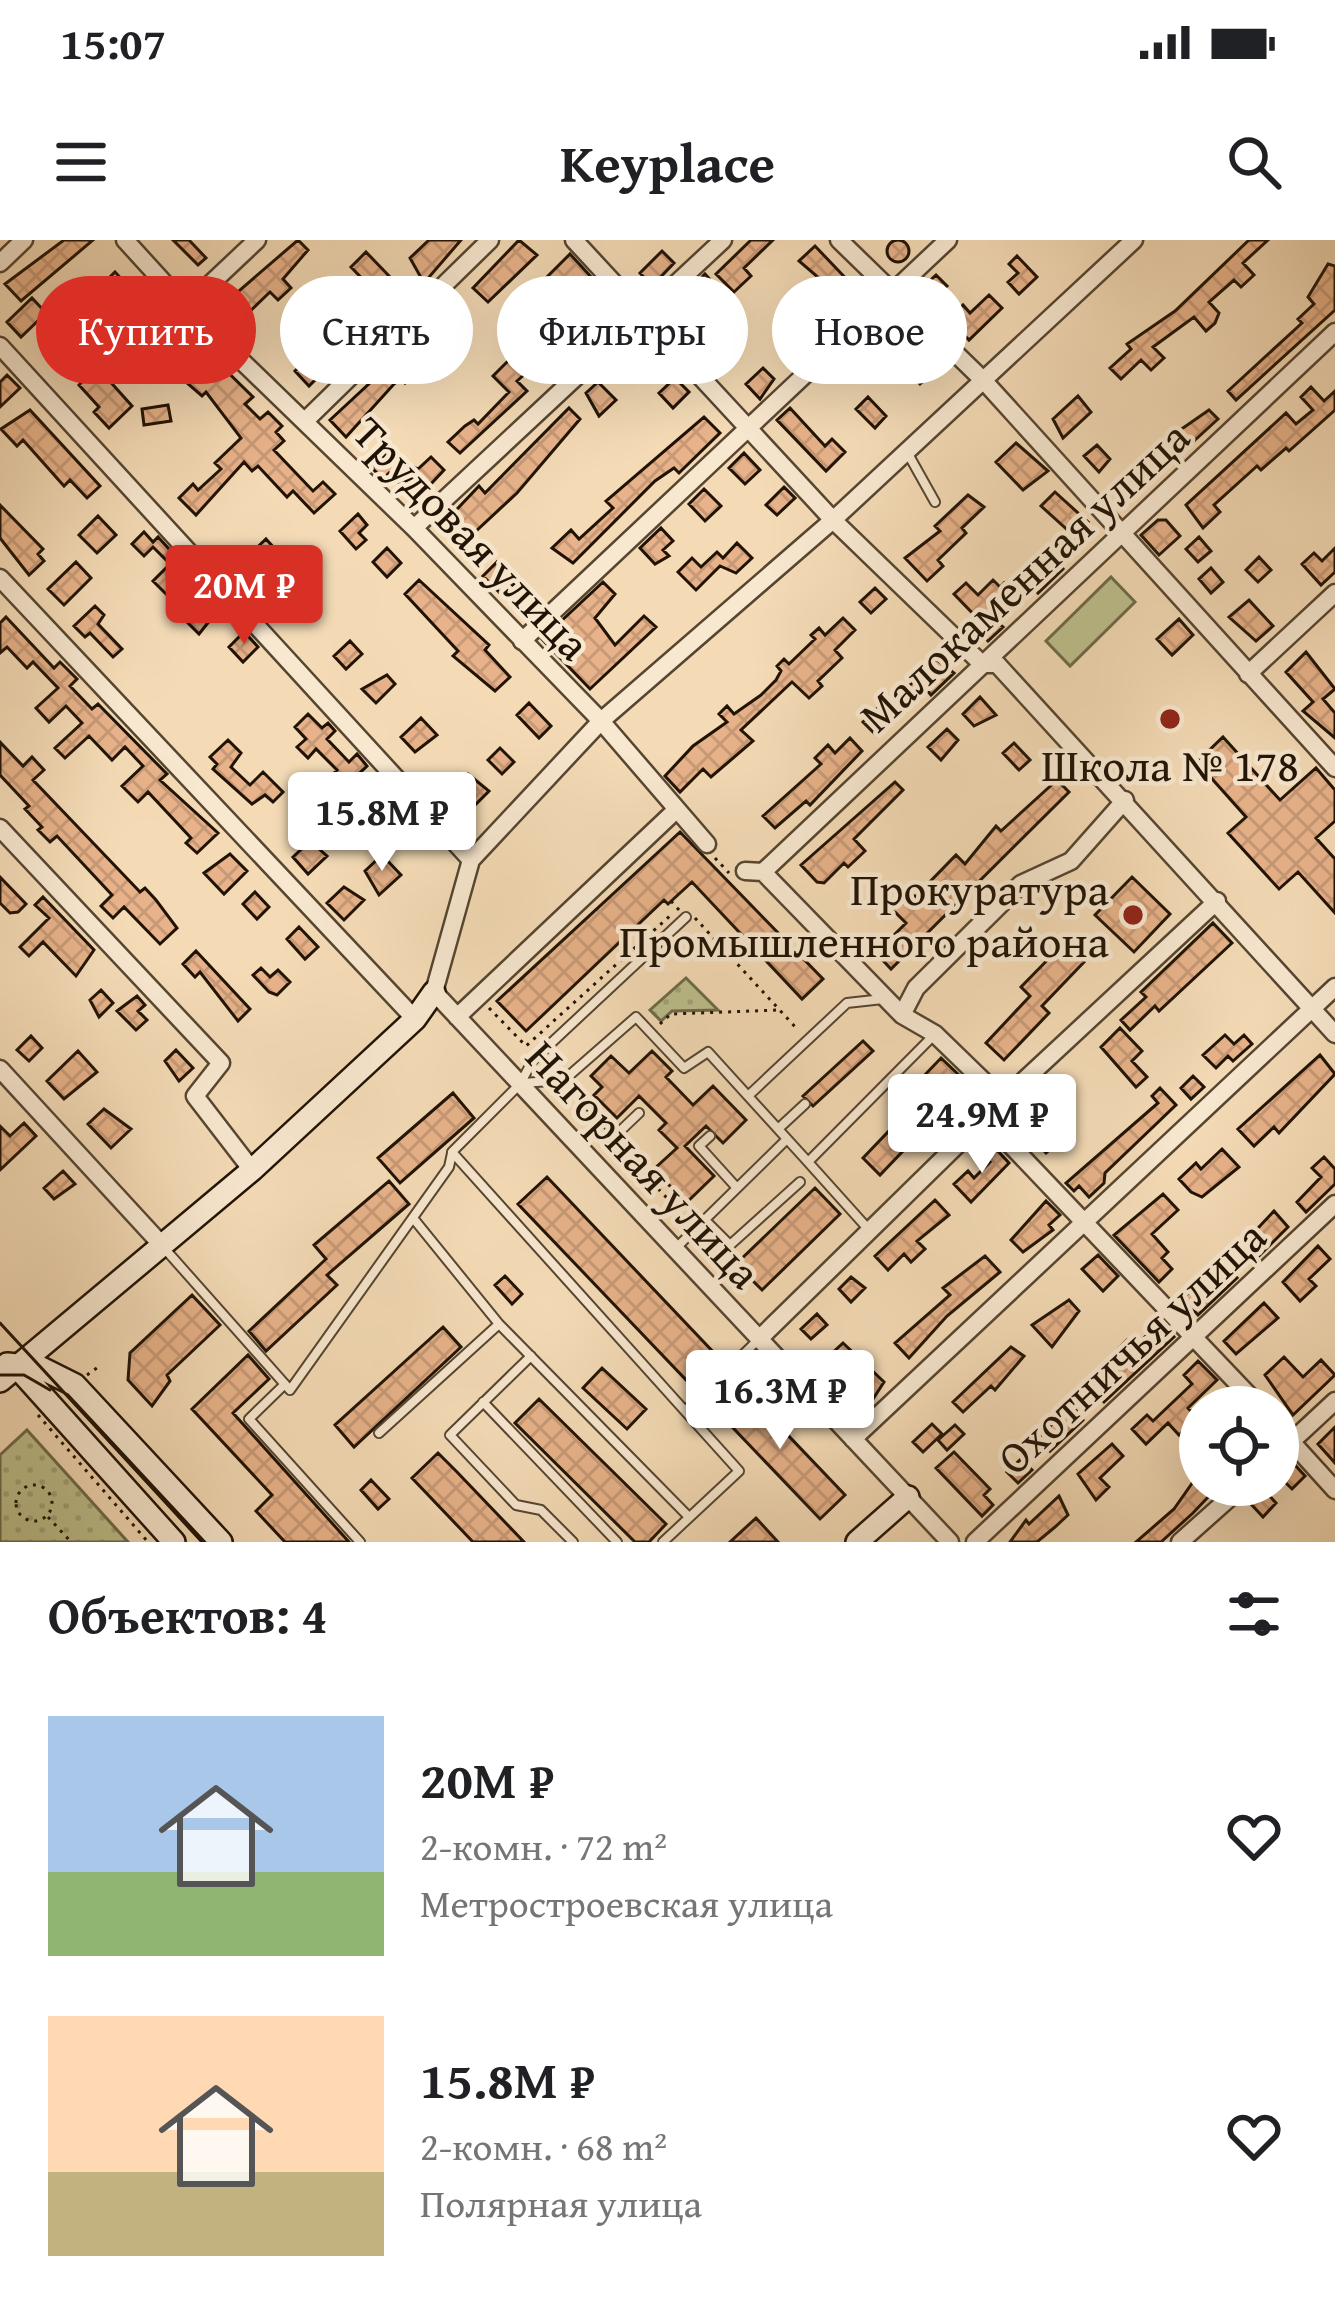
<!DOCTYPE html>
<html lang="ru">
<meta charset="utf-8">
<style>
:root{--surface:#fff;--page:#f2f2f2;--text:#202124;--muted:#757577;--accent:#d93025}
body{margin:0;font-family:"Gentium Book Plus",serif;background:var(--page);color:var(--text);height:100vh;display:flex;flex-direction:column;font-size:45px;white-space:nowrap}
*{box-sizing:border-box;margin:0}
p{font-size:39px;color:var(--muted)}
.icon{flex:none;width:66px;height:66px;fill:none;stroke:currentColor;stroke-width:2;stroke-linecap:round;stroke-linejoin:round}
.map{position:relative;height:1302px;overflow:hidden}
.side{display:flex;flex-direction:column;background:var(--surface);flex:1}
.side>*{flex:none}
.guide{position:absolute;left:36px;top:36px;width:1263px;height:108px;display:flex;gap:24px}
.fabs{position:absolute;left:1179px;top:1146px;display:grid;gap:24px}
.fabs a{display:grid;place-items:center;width:120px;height:120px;border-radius:50%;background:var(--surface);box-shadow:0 12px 48px #0002;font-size:60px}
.price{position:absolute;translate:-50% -102px;padding:0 27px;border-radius:12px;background:#fff;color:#222;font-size:39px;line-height:78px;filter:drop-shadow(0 3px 6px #0008)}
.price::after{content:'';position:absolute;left:50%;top:72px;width:36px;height:27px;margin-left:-18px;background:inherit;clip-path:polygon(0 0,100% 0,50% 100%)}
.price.on{background:var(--accent);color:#fff}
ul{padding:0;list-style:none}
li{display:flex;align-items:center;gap:36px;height:300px;padding:0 48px}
li span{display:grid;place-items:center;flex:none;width:336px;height:240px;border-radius:0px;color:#555}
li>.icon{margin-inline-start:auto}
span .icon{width:144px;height:144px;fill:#fffc;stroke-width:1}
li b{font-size:51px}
h2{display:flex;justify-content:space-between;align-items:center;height:144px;padding:0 48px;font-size:51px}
.pill{padding:0 42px;border-radius:54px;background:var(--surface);box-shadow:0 12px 48px #0002;font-size:42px;line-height:108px}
.pill.on{background:var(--accent);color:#fff}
.status{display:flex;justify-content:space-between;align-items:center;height:84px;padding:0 60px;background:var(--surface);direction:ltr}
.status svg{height:33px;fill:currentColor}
header{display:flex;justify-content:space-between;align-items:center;height:156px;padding:0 48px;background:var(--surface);font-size:54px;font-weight:600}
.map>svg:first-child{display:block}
.grass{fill:url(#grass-dots);stroke:#6e6a49;stroke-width:3}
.garden{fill:#bcc08d;stroke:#6e6a49;stroke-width:3}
.building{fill:url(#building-cross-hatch);stroke:#201305;stroke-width:3}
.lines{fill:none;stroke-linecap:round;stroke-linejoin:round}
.lane-casing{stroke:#554531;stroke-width:12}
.street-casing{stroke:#554531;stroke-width:21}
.secondary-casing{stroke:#201305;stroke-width:26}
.path{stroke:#201305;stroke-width:3;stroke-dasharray:3 6;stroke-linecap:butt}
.lane{stroke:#f8e8d0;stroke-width:8}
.street{stroke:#f8e8d0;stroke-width:16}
.secondary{stroke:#f8e8d0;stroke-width:21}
.tram{stroke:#201305;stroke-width:3}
.poi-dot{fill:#8f2418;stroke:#f8e8d0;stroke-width:4.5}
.labels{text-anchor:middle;stroke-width:9;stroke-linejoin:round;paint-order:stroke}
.street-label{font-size:45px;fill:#201305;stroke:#f8e8d0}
.poi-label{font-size:45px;fill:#201305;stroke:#f8e8d0}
</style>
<div class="status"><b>15:07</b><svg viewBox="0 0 49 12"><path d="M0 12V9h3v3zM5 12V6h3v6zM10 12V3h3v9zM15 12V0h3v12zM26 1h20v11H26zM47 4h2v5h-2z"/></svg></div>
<header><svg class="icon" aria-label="menu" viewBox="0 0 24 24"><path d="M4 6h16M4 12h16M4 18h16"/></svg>Keyplace<svg class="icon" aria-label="search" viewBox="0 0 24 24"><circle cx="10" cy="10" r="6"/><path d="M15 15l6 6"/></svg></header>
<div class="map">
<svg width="1335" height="1302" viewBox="0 0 1335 1302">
<defs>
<pattern id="grass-dots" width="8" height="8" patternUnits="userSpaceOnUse" patternTransform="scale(3)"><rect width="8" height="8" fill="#bcc08d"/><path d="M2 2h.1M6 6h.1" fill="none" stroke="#a1a478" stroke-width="1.8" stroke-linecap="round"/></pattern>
<pattern id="building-cross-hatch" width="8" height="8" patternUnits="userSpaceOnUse" patternTransform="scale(3)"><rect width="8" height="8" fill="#e8b38a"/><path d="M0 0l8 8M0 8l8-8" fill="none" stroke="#c79976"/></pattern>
</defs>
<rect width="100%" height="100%" fill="#f4dbb6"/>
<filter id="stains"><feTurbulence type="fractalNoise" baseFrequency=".00167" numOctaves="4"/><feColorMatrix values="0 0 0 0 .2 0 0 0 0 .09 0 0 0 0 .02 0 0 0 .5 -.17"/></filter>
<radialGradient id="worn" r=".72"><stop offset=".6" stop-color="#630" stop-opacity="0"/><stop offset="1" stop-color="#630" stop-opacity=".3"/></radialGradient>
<path class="grass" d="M686,738L718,770L672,771L661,781L650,770Z
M27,1190L128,1302H0V1215Z"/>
<path class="garden" d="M1111,337L1135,362L1070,426L1046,401Z"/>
<path class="building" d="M887 11a11 11 0 1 1 22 0a11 11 0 1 1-22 0Z
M64,0H93L21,61L5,44Z
M173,0H189L206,18L198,25Z
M298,0L308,10L283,39L291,48L278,60L270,52L242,79L226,62Z
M429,0H461L424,43L410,18Z
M519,0L537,15L488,62L473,48Z
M751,0H773L744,28L751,36L734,52L716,34Z
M1249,0H1268L1243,23L1254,35L1241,47L1234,40L1209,62L1219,73L1215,83L1206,91L1194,77L1153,107L1164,118L1151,130L1141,120L1121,139L1110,128L1131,109L1127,104L1175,71Z
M815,6L855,48L861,43L872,54L856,70L799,21Z
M662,11L674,23L652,46L640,33Z
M366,12L390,37L375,52L351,27Z
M570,14L604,51L589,65L599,75L594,81L601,87L554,128L535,108L555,87L538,69L557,50L545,39Z
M1017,16L1037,37L1019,54L1008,42L1018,33L1009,24Z
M1328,24L1335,26V70L1236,160L1228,151L1302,83L1298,79L1314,64L1308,57Z
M115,32L144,63L149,58L164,74L169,69L196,109L200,105L253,157L245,164L260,179L268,172L282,186L276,192L284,201L274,210L313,251L323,242L335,254L314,273L293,251L287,257L258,226L252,231L244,222L196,275L179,258L193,244L198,250L221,229L215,223L241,198L206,152L202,156L179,136L146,91L98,49Z
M705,34L715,45L696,64L739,106L730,115L675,65Z
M936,35L947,46L931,61L921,49Z
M989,55L1002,68L969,100L952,82L953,75L963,65L970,73Z
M351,56L361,66L367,61L382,77L376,82L380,86L351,113L347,108L342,113L320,90Z
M32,58L46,73L21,97L7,82Z
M453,68L462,76L435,104L429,98L424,104L415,95L433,76L439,82Z
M805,77L821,94L808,107L792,90Z
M885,81L898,94L884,108L871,95Z
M70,91L84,107L62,128L47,113Z
M643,103L655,115L643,126L631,114Z
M846,116L855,126L839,142L830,132Z
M918,116L935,131L920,144L905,128Z
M398,117L417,131L405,143L401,138L394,144L346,197L330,180Z
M511,118L526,133L517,141L527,151L460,213L448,202L465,186L474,180L478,184L509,152L493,136Z
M305,121L319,136L309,146L295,131Z
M97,127L132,166L109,188L94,172L99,167L79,145Z
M763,128L774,139L760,159L746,144Z
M7,135L20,148L0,167V142Z
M675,138L689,152L673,168L659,153Z
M598,142L616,160L599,176L586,153Z
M1311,147L1324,161L1335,151V170L1289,211L1286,208L1261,230L1257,226L1214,265L1220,272L1203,288L1186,265L1286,173L1296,184L1313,170L1301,157Z
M1078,156L1091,172L1063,198L1053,179Z
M868,157L886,176L875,188L856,169Z
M168,165L171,181L144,185L142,169Z
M569,168L580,179L517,253L460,306L441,286L479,246L485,253Z
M790,168L825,206L832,199L845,212L826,231L777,180Z
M30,170L100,246L87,258L70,240L64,246L23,200L17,206L1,189Z
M1209,170L1218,179L1183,211L1170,197Z
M704,177L720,193L679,233L674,228L655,241L573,323L552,308L571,290L579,299L613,268L606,261Z
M1016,203L1048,231L1023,250L996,222Z
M1097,205L1110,219L1099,232L1084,216Z
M387,213L400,226L404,222L418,229L431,217L444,230L429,246L418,235L400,244L389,233L383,239L372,228Z
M744,213L760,230L745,244L729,228Z
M784,247L795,258L777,275L766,265Z
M704,249L721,266L705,281L689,264Z
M1055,252L1088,282L1083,286L1092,295L1083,304L1041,266Z
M968,255L984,267L962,288L966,293L938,320L943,326L927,341L905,318L940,291L935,286Z
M0,265L43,309L38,314L44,321L29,335L0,298Z
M358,274L367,285L359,293L366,300L356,309L340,291Z
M98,276L116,295L97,313L79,295Z
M1158,280H1166L1180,296L1159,315L1141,295Z
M661,288L673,301L663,310L669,316L655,324L640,308Z
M144,292L153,302L158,297L190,332L167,355L153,341L170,324L153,307L144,316L132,304Z
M1199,297L1211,311L1198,322L1186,309Z
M266,299L277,311L265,327L279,343L291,331L300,341L296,345L316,368L306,377L291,361L285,367L241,323Z
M737,303L752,318L736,333L720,326L696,350L678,332L692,318L701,327L717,312L723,318Z
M387,308L401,323L387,337L373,322Z
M1335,308V332L1321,345L1302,324L1314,313L1322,321Z
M1046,311L1063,329L1038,353L1021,335Z
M1259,317L1271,330L1258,342L1246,330Z
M76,322L91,338L64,365L48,349Z
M497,322L516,342L502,355L483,336Z
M1211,328L1223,342L1211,353L1199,339Z
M419,340L489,405L485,410L510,437L495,451L453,416L458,411L405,354Z
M993,340L1000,347L1004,343L1017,362L997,382L1003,387L988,401L972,385L978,379L954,354L966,343L978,355Z
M603,342L615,354L595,378L615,405L644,376L656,387L590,449L542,399Z
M875,348L886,359L871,373L860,362Z
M207,357L219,369L199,394L185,380Z
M1249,360L1273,386L1256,401L1229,377Z
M95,366L104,375L98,384L122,409L113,417L90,393L85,397L74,386Z
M6,377L54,428L60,422L77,439L70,446L92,469L98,464L167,534L160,540L218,593L197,613L186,603L191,598L148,552L138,562L122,546L143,526L125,507L112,520L89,496L65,518L55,508L82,483L66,466L49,482L36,468L58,448L33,422L27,428L7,407L0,413V383Z
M843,378L855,390L835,410L842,418L818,441L822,446L809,458L792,442L741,490L753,501L711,537L703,529L680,552L665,536L693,506L727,482L719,474L727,466L734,474L761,455L776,440L781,431L777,426L784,419L789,424L815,399L811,395L819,388L825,395Z
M1179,379L1193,395L1172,415L1157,399Z
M240,396H248L258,407L243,422L229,407Z
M350,401L362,414L346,429L334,416Z
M1306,412L1335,449L1323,459L1335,473V498L1303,471L1313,462L1286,432Z
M936,419L954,433L931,455L926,449L877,496L863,482L883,463L888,467Z
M387,435L395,444L376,463L362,449Z
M980,457L996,475L974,486L963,474Z
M529,463L551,486L539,498L517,475Z
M308,474L322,488L328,483L335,491L327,499L349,522L357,514L367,526L336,555L324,543L337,530L316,509L308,518L297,507L306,499L295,487Z
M421,478L437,495L415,512L401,497Z
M947,489L958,500L941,520L928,507Z
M1223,497L1280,560L1316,528L1335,550V581L1316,598L1335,619V673L1298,632L1279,649L1228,593L1246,577L1197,522Z
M850,498L862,511L810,565L806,561L775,588L763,576L821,524L815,518L828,505L835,513Z
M228,500L241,513L231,527L250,545L263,532L283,552L273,562L265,555L252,564L213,529L217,524L210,517Z
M0,502L23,526L32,517L44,530L33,540L140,652L145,648L156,660L177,688L160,704L124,667L113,678L101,666L112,655L57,596L50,602L38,590L42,587L25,569L29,566L0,535Z
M1014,503L1030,520L1019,530L1003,513Z
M500,508L514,522L502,534L488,520Z
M468,534L489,551L472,568L454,548Z
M1057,540L1069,552L891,729L876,713L906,683L893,670L911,653L915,657L956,615L965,624L996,586L1001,591Z
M895,542L903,550L854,599L865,611L848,627L844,623L824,643L817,642L801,625Z
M383,546L393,557L376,572L366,562Z
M417,580L434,599L424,608L407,590Z
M680,592L823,739L802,759L692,642L668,664L664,660L526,791L497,761Z
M310,601L327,616L308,634L293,617Z
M230,614L247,631L224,654L204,633Z
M382,615L401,635L379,655L365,631Z
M0,637L26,664L18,672L10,673L0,663Z
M1132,637L1170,674L1134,712L1095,675Z
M344,647L364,660L344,680L327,663Z
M255,652L269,667L257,679L243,664Z
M43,657L94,710L76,736L43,702L29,716L20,707L49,678L35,665Z
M1213,683L1232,703L1159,771L1155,766L1130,790L1121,780L1146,757L1141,752Z
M299,687L318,707L305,719L287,699Z
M1064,703L1084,722L1042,766L1049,773L1004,820L986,803L1030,756L1021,747Z
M196,711L250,769L238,781L200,732L195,737L183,724Z
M261,728L270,737L278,730L290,742L277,755L269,752L253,735Z
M101,750L113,763L99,777L90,760Z
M137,756L145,765L138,771L147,780L136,790L117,771Z
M1120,788L1142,811L1132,821L1147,837L1136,847L1101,807Z
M1225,795L1234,804L1244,795L1252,804L1233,821L1228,816L1216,828L1203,815Z
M31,796L42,808L29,821L17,810Z
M863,801L873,811L813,866L803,856Z
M176,810L193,828L179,841L165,821Z
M78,811L97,832L64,859L47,841Z
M652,811L672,831L666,837L693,865L713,846L746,880L723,903L706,886L685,906L714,936L686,963L654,929L677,908L659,890L666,883L639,856L617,878L594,855L602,847L591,836L611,816L629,833Z
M1320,815L1335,834L1279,893L1274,887L1254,906L1238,889Z
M941,818L961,837L919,881L925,888L880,935L863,918L907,872L898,863Z
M1193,836L1204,847L1191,859L1181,848Z
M1160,848L1176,865L1105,933L1104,943L1089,957L1079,946L1074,951L1066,943L1158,863L1152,856Z
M453,853L474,878L400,943L378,918Z
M104,869L131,889L111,908L88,884Z
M24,883L36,896L0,930V886L10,896Z
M1045,887L1052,894L1058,888L1065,896L1046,913L1033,899Z
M995,908L1009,923L971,962L954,944L968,931L974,938L990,922L985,917Z
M1222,909L1239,927L1202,957L1191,952L1179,939L1196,923L1201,929Z
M1324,917L1335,929V944L1306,972L1297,962L1321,937L1312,928Z
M63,931L75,944L54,959L44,948Z
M547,937L718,1117L690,1144L518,964Z
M389,941L409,964L327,1035L337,1045L266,1111L249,1091L326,1019L314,1005Z
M815,948L840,974L762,1050L736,1024Z
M1163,954L1178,970L1152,994L1168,1012L1162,1018L1172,1029L1159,1042L1114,995Z
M935,960L949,975L917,1001L925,1009L911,1022L904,1014L888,1030L875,1016Z
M1046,961L1060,975L1049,985L1053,990L1023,1012L1011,1000Z
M1274,971L1288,987L1259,1016L1245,1002Z
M1318,1006L1330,1019L1309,1039L1316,1046L1300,1061L1283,1042Z
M1098,1015L1118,1036L1103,1051L1082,1029Z
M985,1016L1000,1032L947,1076L909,1118L895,1103L950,1055L943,1048Z
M1225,1024L1237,1038L1198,1075L1182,1058Z
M505,1036L522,1054L512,1064L495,1045Z
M851,1037L865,1048L851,1062L839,1049Z
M192,1055L220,1085L167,1135L170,1141L152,1166L128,1140L130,1113Z
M1069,1060L1079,1071L1052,1107L1032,1085Z
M1264,1063L1278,1078L1236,1114L1224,1101Z
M817,1074L827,1085L811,1099L801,1089Z
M1161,1082L1174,1097L1104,1162L1090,1148L1125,1117L1118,1109L1127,1100L1134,1107Z
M443,1087L461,1107L354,1207L335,1185Z
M843,1103L884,1142L873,1159L828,1117Z
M1011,1107L1024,1116L995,1150L991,1146L963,1172L953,1162Z
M248,1115L269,1139L233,1173L349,1302H285L256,1271L272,1255L192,1169Z
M1284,1117L1303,1137L1321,1120L1335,1135L1293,1175L1265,1135Z
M1198,1121L1217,1140L1188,1168L1197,1178L1179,1195L1168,1183L1146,1204L1132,1189L1147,1175L1153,1181L1192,1144L1184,1135Z
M602,1128L646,1169L627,1189L583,1148Z
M741,1146L845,1255L820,1279L716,1170Z
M539,1159L666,1284L649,1302H635L515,1183Z
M1072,1165L1083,1180L1050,1211L1038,1198Z
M932,1184L942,1194L923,1212L913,1202Z
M955,1185L964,1194L947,1210L938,1200Z
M1335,1187V1223L1318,1204Z
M1112,1204L1123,1216L1100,1238L1109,1247L1096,1260L1078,1234Z
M954,1212L990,1249L984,1255L993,1265L982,1276L936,1228Z
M438,1213L457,1232L524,1302H473L412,1238Z
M1021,1219L1032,1230L1018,1243L1007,1232Z
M1295,1225L1305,1236L1292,1249L1281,1238Z
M1195,1239L1210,1255L1193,1273L1161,1302H1136L1174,1269Z
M371,1240L389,1259L378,1269L361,1250Z
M1265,1251L1276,1263L1263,1277L1251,1264Z
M1059,1256L1068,1275L1055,1287L1037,1302H1010L1026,1280L1029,1284Z
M756,1278L778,1302H730Z"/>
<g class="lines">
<g class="lane-casing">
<path id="lane" d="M907,212L935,262
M564,840L617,894L639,873
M523,843L564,840L636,777L684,828L708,812L808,922
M748,856L847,763L883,759
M778,889L805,864
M710,896L699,906L737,948
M413,978L499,1084L689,1277
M705,980L730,1005L800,942
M870,991L808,922L934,795
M677,1007L787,899
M165,1009L290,1150L449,927L452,913
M531,1116L450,1195L516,1265L541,1270L573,1302
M285,1144L249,1179L360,1302
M483,1162L617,1302
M685,1171L758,1100
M379,1193L499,1084
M663,1302L739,1231L452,912L520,844L533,820L686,677"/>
</g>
<g class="street-casing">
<path id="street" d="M125,0L186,67L414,288L601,481L707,604
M574,0L833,280L982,424H997L1335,794
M839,0L984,141L1335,528
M0,23L24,0
M186,67L257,0
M0,106L471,620
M306,180L490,0
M414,288L723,0
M0,338L415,779
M522,401L948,0
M1248,434L1335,353
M0,588L221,823L195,856L252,930
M745,631L763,632L902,775L935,794L1003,860
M763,632L1335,92
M902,775L916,748L1021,644L1071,621L1125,560
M457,777L675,571
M0,829L160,1003
M985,878L1260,1167
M759,1099L1003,860L1217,661
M1278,1187L1335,1250
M853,1199L1335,747
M1278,1214L1335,1161
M950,1302L434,752L471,620L601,481L833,280L1134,0
M975,1302L1335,964
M1180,1302L1244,1245"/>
</g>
<g class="secondary-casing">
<path id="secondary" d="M7,1124L39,1127L75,1145L221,1302
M15,1125L174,1302
M0,1141L252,930L415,779L434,752
M857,1302L908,1257"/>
</g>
<path class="path" d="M715,618L729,633
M671,661L680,671
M695,678L798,790
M489,768L526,806L671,675
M660,784L671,774L779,770
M626,904L649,928L643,933L687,979
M87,1135L101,1125
M38,1175L148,1302
M16 1263a18 18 0 1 1 36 0a18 18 0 1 1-36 0Z
M48,1277L71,1302"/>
<use href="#lane" class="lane"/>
<use href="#street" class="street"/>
<use href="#secondary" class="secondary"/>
<path class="tram" d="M0,1083L202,1302
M0,1135H24L50,1150"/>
</g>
<g class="poi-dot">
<circle cx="1170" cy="479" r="12"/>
<circle cx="1133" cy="675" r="12"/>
</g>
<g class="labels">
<g class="street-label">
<text transform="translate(472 298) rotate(46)" y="16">Трудовая улица</text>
<text transform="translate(1024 336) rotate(-43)" y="16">Малокаменная улица</text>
<text transform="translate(644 924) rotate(47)" y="16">Нагорная улица</text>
<text transform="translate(1131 1107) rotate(-43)" y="16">Охотничья улица</text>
</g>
<g class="poi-label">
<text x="1170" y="541">Школа № 178</text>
<text x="1109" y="665" text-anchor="end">Прокуратура<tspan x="1109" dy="52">Промышленного района</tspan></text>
</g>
</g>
<rect width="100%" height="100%" filter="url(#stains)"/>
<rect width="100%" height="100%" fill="url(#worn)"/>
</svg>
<div class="fabs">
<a><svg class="icon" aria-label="locate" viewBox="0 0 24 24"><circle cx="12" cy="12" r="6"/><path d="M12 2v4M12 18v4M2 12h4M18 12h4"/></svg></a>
</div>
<b class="price on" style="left:244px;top:407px">20M ₽</b>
<b class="price" style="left:382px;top:634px">15.8M ₽</b>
<b class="price" style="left:982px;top:936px">24.9M ₽</b>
<b class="price" style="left:780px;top:1212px">16.3M ₽</b>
<div class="guide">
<a class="pill on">Купить</a>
<a class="pill">Снять</a>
<a class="pill">Фильтры</a>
<a class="pill">Новое</a>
</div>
</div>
<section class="side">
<h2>Объектов: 4<svg class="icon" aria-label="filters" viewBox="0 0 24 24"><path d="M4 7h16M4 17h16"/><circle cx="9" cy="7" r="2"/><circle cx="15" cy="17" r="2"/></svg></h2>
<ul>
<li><span style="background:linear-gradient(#a9c7e8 65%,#8fb573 0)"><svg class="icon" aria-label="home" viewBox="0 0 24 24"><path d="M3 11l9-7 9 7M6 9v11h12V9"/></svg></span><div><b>20M ₽</b><p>2-комн. · 72 m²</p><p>Метростроевская улица</p></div><svg class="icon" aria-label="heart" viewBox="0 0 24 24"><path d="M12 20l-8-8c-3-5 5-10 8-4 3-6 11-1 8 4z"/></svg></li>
<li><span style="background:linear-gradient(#ffd9b3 65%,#c2b280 0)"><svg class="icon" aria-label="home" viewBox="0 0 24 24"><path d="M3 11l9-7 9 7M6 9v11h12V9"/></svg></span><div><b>15.8M ₽</b><p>2-комн. · 68 m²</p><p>Полярная улица</p></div><svg class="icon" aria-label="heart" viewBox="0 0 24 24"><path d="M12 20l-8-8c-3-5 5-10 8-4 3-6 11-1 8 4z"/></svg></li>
</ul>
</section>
